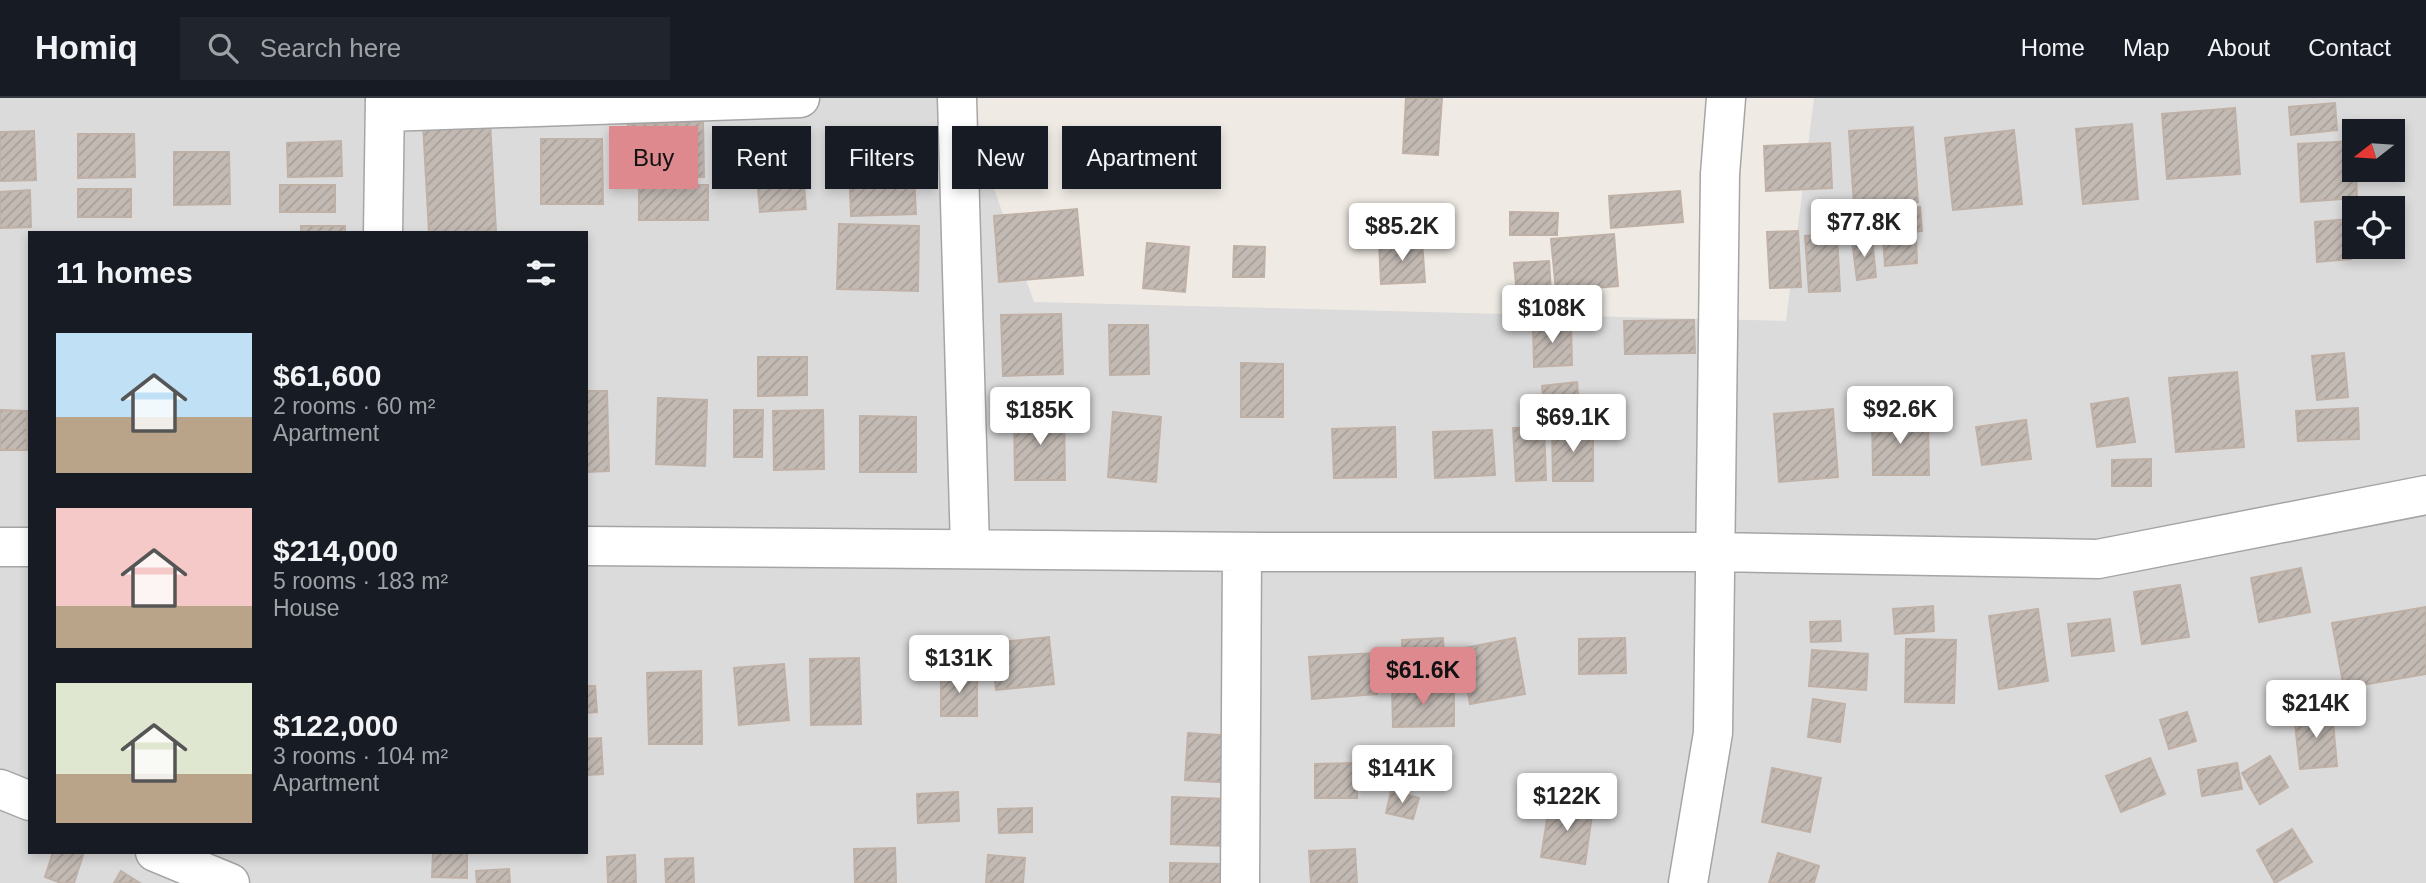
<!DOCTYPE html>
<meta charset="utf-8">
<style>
:root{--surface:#171b24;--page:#20242c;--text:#f1f3f6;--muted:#9ea1a6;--line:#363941;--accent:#dd898e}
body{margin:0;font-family:Arial,sans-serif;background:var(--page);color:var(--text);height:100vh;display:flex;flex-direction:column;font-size:26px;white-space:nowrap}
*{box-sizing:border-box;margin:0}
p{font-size:23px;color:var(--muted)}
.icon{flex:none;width:38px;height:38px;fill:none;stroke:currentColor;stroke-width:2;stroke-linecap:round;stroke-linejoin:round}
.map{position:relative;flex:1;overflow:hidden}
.details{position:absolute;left:28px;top:133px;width:560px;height:623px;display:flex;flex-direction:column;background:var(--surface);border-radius:0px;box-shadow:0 4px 10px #0003}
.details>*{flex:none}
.guide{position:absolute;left:609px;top:28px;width:665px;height:63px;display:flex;gap:14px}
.needle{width:46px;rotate:253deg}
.controls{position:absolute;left:2342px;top:21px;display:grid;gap:14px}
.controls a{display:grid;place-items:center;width:63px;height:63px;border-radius:0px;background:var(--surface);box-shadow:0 4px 10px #0003;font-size:35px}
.price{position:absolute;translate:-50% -60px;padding:0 16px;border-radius:7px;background:#fff;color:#222;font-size:23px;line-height:46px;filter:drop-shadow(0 2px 4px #0008)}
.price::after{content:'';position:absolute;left:50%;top:42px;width:21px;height:16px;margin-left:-10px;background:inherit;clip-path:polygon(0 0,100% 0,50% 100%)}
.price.active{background:var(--accent);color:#111}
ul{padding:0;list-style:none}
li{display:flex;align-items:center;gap:21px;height:175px;padding:0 28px}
li span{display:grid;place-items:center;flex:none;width:196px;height:140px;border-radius:0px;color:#555}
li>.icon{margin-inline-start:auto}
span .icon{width:84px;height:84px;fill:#fffc;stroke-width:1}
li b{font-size:30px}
h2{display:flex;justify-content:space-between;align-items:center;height:84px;padding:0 28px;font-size:30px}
.chip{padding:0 24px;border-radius:0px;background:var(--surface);box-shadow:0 4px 10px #0003;font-size:24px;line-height:63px}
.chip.active{background:var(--accent);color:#111}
header{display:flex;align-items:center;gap:42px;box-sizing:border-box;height:98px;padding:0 35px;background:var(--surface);border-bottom:2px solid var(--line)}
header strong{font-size:33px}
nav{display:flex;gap:38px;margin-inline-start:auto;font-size:24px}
.search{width:490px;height:63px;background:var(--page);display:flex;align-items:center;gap:18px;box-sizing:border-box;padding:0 24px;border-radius:0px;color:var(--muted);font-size:26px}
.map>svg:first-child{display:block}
.residential{fill:#dcdbdb;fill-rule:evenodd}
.building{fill:url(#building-hatch);stroke:#c0b1a7;stroke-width:2}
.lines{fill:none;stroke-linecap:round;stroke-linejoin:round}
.minor-casing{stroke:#a5a5a5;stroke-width:41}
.minor{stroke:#fff;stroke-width:38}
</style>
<header>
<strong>Homiq</strong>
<div class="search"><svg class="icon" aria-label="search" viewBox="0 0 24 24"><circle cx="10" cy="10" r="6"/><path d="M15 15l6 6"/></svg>Search here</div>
<nav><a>Home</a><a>Map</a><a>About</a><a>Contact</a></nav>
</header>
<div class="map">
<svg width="2426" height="785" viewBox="0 0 2426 785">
<defs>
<pattern id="building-hatch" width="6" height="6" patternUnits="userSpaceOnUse" patternTransform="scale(1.75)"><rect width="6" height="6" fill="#c3bab4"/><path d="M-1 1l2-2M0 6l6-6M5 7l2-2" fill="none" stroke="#a79f9a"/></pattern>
</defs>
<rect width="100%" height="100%" fill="#efebe4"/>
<path class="residential" d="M0,0H962L1034,204L1786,223L1814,0H2426V785H0ZM2354,33H2392V72H2354ZM2354,110H2392V149H2354ZM30,135H586V754H30Z"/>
<path class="building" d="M1406,0H1442L1438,57L1403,55Z
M2335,5L2337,32L2291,37L2289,9Z
M2235,10L2240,76L2167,81L2162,16Z
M490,23L496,133L429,135L423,26Z
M703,24L704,79L630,81L628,26Z
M2132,26L2138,101L2083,106L2076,31Z
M1913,29L1918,104L1854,108L1849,33Z
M2014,32L2022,106L1953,112L1945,40Z
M34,33L36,82L0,83V34Z
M78,36H134L135,79L78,80Z
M912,39L916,116L851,118L848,42Z
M541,41H602L603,106H541Z
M341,43L342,78L288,79L287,45Z
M2354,43V72H2356L2357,100L2301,104L2298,46Z
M1830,45L1832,90L1766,93L1764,48Z
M801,53L806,111L760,114L755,56Z
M174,54H229L230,106L174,107Z
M280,87H335V114H280Z
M639,87H708V122H639Z
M78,91H131V119H78Z
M30,92L31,129L0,130V94Z
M1680,93L1683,124L1611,130L1609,98Z
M1920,109L1922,133L1870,137L1868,114Z
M1077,111L1083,177L999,184L994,118Z
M1510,114L1558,115L1557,137H1510Z
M2349,121L2351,161L2317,164L2315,124Z
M839,126L919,128L918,193L837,191Z
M301,128H345V135H301Z
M1798,133L1801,189L1770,190L1767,134Z
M1614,136L1618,188L1556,193L1551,141Z
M1837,136L1840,193L1809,194L1805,138Z
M1916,138L1917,165L1885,168L1883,140Z
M1872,141L1876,179L1857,182L1852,143Z
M1422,143L1425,184L1381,186L1379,145Z
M1147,145L1189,149L1185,194L1143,190Z
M1234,148L1265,149L1264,179H1233Z
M1549,163L1551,194L1517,196L1514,165Z
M1061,216L1063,276L1003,278L1001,217Z
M1694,222L1695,255L1625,256L1624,223Z
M1571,226L1572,267L1534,269L1533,227Z
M1109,227H1148L1149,276L1110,277Z
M2344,255L2348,299L2317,302L2312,258Z
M758,259H807V297L758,298Z
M1241,265L1283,266V319H1241Z
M2237,274L2244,349L2176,354L2169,280Z
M1577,284L1580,320L1545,322L1542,288Z
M586,293H607L609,373L586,374Z
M658,300L707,302L705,368L656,366Z
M2128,300L2135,344L2097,349L2091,306Z
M2358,310L2359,341L2298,343L2296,313Z
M1833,311L1838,379L1779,384L1774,316Z
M0,312L27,313V352H0Z
M734,312H763L762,359H734Z
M823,312L824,371L774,372L773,313Z
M1113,314L1161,319L1156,384L1108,379Z
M1014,316H1064L1065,382H1015Z
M860,318L916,319V374H860Z
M1872,319H1928L1929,377H1873Z
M2026,322L2031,361L1982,367L1976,329Z
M1395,329L1396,379L1334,380L1332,331Z
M1544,329L1546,382L1516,383L1513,330Z
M1552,329H1593V383H1553Z
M1492,332L1495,377L1435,380L1433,334Z
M2151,361V388H2112V362Z
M2301,470L2310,514L2259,524L2251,480Z
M2180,487L2189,539L2142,546L2134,494Z
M1933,508L1934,533L1895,536L1893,511Z
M2426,509V576L2344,590L2332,525Z
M2038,511L2048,583L1999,591L1989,518Z
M2110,521L2114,553L2072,558L2068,526Z
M1840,523L1841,543L1811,544L1810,524Z
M1049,539L1054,586L996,592L991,545Z
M1443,540L1445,577L1403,579L1402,542Z
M1515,540L1525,596L1470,606L1460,551Z
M1625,540L1626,575L1579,576V541Z
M1906,541L1956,542L1954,605L1905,604Z
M1812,552L1868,556L1866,592L1809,588Z
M1374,555L1377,596L1312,601L1309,559Z
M859,560L861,626L811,627L810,561Z
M784,566L789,622L739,627L734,570Z
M701,573L702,646H649L647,575Z
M941,576H977V618H941Z
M586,588H595L597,614L586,615Z
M1454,588V628L1393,629L1392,590Z
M1813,601L1845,606L1840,644L1808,639Z
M2332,613L2337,668L2300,671L2294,617Z
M2187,614L2196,643L2169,651L2160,622Z
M1188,635L1235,638L1233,685L1185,682Z
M601,640L603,676L586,677V641Z
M2270,658L2288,689L2260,706L2242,675Z
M2150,660L2165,696L2121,714L2106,678Z
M1356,665L1357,700H1315V666Z
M2237,665L2242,691L2202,698L2198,672Z
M1772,670L1821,680L1810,734L1762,724Z
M1391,693L1419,700L1413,721L1386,715Z
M958,694L959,723L918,725L917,696Z
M1172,699L1228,701L1227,748L1171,746Z
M1550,703L1593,710L1585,766L1541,759Z
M1032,710V734L999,735L998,711Z
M2292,731L2312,764L2275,785L2257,752Z
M895,750L896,785H855L854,751Z
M1355,751L1357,785H1311L1309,753Z
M53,754H84L74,785H61L45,779Z
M433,754H467V780L432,779Z
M1778,755L1819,768L1814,785H1769Z
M635,757L636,785H608L607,759Z
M988,757L1025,760L1023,785H986Z
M693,760L694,785H666L665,761Z
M1170,765L1222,766V785H1170Z
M509,771L510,785H477L476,773Z
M121,773L140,785H114Z"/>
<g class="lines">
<g class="minor-casing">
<path id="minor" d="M957,0L970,450
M386,14L800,0
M383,135L385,0
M586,448L1263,454H1715L2098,461L2426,397
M0,449H30
M0,691L30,703
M155,754L230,785
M1240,785L1242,454
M1688,785L1713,635L1720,76L1726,0"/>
</g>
<use href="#minor" class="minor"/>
</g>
</svg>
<div class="controls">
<a><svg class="needle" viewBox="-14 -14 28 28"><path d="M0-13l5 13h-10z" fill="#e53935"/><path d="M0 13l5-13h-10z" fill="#9ea1a6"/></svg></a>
<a><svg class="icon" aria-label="locate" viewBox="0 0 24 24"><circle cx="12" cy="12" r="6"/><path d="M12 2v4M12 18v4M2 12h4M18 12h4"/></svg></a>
</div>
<b class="price" style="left:1864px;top:161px">$77.8K</b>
<b class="price" style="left:1402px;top:165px">$85.2K</b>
<b class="price" style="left:1552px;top:247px">$108K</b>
<b class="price" style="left:1900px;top:348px">$92.6K</b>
<b class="price" style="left:1040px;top:349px">$185K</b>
<b class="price" style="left:1573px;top:356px">$69.1K</b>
<b class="price" style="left:959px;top:597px">$131K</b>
<b class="price active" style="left:1423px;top:609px">$61.6K</b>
<b class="price" style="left:2316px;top:642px">$214K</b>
<b class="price" style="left:1402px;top:707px">$141K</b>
<b class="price" style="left:1567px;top:735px">$122K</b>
<div class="guide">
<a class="chip active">Buy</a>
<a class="chip">Rent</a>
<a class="chip">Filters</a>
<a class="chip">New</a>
<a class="chip">Apartment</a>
</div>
<section class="details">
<h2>11 homes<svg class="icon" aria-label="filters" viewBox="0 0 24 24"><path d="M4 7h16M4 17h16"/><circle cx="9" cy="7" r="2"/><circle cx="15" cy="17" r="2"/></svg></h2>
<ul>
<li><span style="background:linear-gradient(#bfe0f5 60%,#b9a48a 0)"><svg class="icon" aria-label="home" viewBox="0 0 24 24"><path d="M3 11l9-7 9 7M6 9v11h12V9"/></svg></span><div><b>$61,600</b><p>2 rooms · 60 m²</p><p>Apartment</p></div></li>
<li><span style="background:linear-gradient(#f6c9c9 70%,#b9a48a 0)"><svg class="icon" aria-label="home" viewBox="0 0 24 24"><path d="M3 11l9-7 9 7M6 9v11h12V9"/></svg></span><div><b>$214,000</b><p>5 rooms · 183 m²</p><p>House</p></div></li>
<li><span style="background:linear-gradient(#dfe7d0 65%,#b9a48a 0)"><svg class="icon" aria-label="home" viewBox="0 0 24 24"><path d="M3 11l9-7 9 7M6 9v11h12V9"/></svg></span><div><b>$122,000</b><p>3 rooms · 104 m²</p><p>Apartment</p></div></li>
</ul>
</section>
</div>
